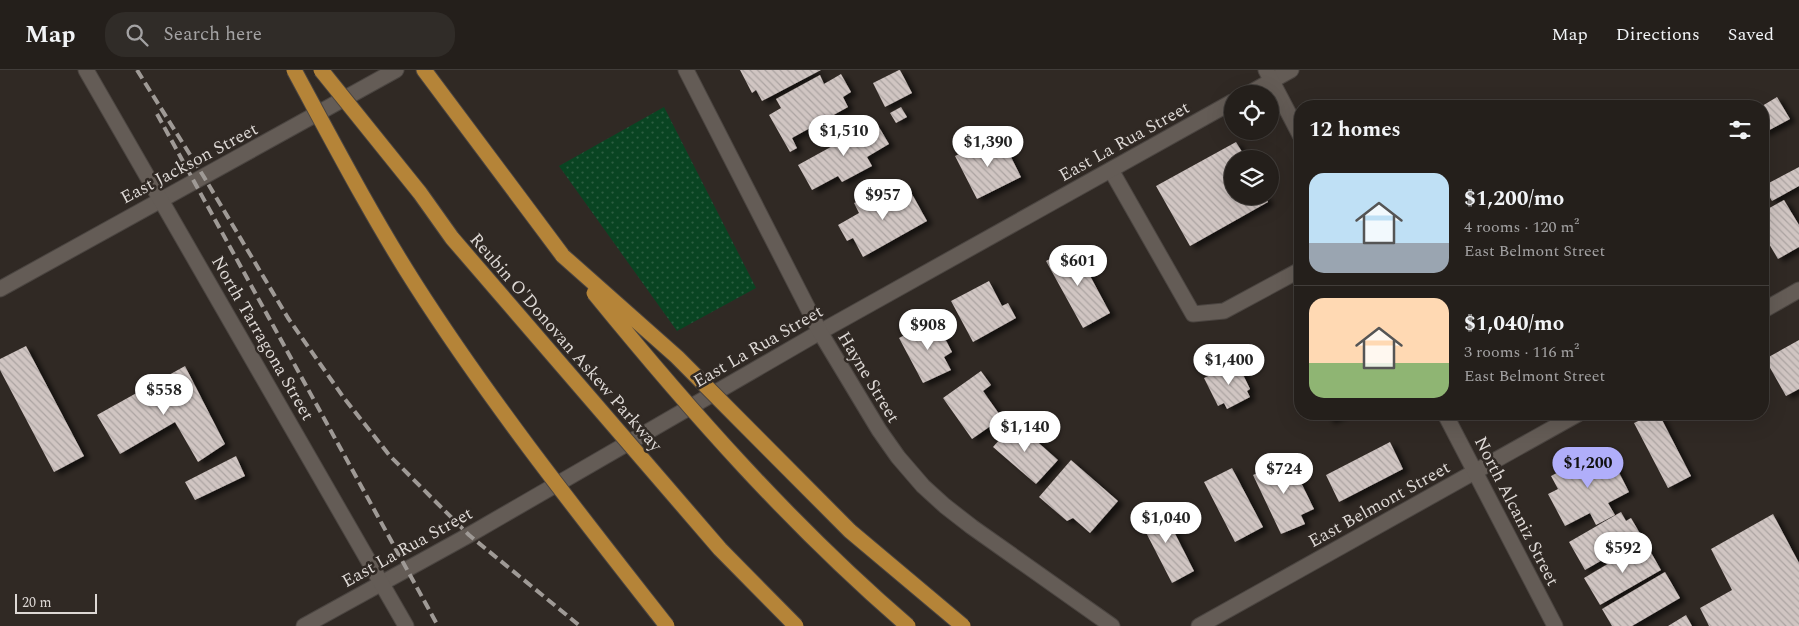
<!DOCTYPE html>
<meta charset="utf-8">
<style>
:root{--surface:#241f1b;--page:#302c28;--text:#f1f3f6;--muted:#a3a2a3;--line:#413d3a;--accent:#b0aefa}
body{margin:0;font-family:Spectral,serif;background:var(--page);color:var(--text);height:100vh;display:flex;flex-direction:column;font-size:19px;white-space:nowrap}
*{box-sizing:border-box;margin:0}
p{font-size:16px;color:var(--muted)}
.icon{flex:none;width:28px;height:28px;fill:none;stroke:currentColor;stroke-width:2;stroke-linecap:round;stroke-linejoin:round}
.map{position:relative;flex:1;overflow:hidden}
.panel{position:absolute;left:1294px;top:30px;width:475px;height:320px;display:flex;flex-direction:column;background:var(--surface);border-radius:20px;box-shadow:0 5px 20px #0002,0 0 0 1px var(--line)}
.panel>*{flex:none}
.tools{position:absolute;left:1224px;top:15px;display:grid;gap:10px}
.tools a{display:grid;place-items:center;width:55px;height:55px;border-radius:50%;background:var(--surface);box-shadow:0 5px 20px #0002,0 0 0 1px var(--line);font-size:25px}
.scale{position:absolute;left:15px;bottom:12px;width:82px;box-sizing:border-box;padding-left:5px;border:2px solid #ddd8d5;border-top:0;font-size:14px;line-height:18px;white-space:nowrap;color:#ddd8d5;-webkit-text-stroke:4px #302924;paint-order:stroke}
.price{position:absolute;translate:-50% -42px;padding:0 11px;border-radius:18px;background:#fff;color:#222;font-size:16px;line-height:32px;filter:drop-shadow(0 1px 2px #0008)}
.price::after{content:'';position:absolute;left:50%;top:30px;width:15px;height:11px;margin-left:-8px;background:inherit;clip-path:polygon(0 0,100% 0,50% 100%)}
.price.selected{background:var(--accent);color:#111}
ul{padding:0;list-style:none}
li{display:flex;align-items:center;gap:15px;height:125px;padding:0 15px}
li+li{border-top:1px solid var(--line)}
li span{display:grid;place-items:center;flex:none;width:140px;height:100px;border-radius:15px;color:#555}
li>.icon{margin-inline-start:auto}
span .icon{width:60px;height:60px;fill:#fffc;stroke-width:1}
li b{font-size:21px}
h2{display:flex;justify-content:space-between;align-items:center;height:60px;padding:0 15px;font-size:21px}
header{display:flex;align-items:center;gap:30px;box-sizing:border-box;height:70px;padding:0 25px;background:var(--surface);border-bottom:1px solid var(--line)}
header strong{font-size:24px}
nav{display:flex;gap:28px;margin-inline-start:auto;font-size:18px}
.search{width:350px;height:45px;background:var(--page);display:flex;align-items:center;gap:12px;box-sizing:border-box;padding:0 18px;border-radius:20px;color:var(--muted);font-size:19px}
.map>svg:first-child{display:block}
.park{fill:url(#park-dots)}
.building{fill:url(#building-back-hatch);filter:url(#shadow)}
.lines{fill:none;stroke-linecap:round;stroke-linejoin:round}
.service-casing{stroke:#4b4541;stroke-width:17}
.minor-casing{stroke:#4b4541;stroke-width:17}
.tertiary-casing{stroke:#4b4541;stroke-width:17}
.secondary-casing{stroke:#4b4541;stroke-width:17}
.motorway-casing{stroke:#4b4541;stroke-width:17}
.service{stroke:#645c56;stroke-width:15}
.minor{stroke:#645c56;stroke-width:15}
.tertiary{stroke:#645c56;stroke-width:15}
.secondary{stroke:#645c56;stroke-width:15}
.motorway{stroke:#b58438;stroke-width:15}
.rail{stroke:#9f9a96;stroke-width:4;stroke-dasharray:10 5;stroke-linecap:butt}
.motorway-bridge-casing{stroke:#4b4541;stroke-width:17;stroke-linecap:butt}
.motorway-bridge{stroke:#b58438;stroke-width:15}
.labels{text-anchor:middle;stroke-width:5;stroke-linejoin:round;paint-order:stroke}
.street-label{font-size:18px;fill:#ddd8d5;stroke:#302924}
</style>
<header>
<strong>Map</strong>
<div class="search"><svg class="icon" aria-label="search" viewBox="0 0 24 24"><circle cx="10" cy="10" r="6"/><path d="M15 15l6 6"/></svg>Search here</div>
<nav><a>Map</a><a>Directions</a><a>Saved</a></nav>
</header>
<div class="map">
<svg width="1799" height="556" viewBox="0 0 1799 556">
<defs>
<pattern id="park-dots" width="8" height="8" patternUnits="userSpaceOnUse" patternTransform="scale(1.25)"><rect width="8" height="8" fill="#094422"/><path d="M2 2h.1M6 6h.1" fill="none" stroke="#2c5e41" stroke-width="1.8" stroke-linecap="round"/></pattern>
<pattern id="building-back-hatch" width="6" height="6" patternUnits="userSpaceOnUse" patternTransform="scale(1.25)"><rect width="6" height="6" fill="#d0c5c2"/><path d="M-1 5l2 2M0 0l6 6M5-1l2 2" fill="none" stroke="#aca4a2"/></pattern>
<filter id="shadow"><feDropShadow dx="5.5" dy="3" stdDeviation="2.5" flood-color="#0009"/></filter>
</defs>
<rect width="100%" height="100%" fill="#302924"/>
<path class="park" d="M664,37L756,218L677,261L559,96Z"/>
<path class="building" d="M740,0H821L762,31L756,20L752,23Z
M899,0H900L912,23L885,37L873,13Z
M841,4L851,22L843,27L848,37L792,68L797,78L790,82L769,45L781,38L776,29L820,5L824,14Z
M1777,27L1790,49L1762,64V36Z
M901,37L907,47L896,53L890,43Z
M876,52L889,74L867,87L872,96L842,112L838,106L812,120L798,95Z
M1000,65L1021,107L977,129L955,86L975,76L984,92L990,89L983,74Z
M1236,72L1244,85L1248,83L1251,89H1232V126H1265L1268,132L1190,176L1156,116Z
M1799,97V116L1772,131L1763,116Z
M907,115L927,151L863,187L853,168L847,171L838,155L859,143L854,133L868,126L873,134Z
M1784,130L1799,155V177L1778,189L1762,162V142Z
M1074,176L1110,243L1083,258L1046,191Z
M989,211L1002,236L1008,233L1016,248L973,272L951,231Z
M935,249L952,282L944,287L951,300L923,313L899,268Z
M1799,270V319L1786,326L1765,289Z
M26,276L84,386L54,402L0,300V289Z
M1237,292L1250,319L1247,321L1250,327L1227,339L1224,333L1218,336L1204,308Z
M185,296L225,374L198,392L175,352L120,384L97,345Z
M981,301L991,315L983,321L1002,348L972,369L943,328Z
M1326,344H1344L1329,351Z
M1653,344H1659L1691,406L1668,418L1634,353Z
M1015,352L1058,390L1036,414L993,377Z
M1390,372L1403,399L1339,432L1326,405Z
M1606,377L1629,422L1608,433L1615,445L1596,455L1590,443L1565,456L1548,424L1558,419L1551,406Z
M236,386L245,406L195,430L185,412Z
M1289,388L1314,439L1301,445L1305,454L1281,464L1253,405Z
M1071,390L1118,431L1090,463L1073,448L1067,451L1039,427Z
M1232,398L1263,457L1235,472L1204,412Z
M1161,436L1194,501L1172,513L1138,447Z
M1621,442L1626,451L1631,448L1642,467L1585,500L1569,472Z
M1773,444L1799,493V556H1709L1700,538L1732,520L1711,479Z
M1645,472L1661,500L1600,535L1584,508Z
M1665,502L1680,528L1632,556H1612L1602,539Z
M1686,545L1692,556H1668Z"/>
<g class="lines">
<g class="service-casing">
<path id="service" d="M1111,100L1193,244L1224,241L1300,200"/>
</g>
<g class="minor-casing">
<path id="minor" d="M1248,24L1291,0
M0,219L396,0
M1762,241L1799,220
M304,556L469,465L820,262L1232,32
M1199,556L1578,344"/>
</g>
<g class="tertiary-casing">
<path id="tertiary" d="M86,0L406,556
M686,0L820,262L879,360L898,387L923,416L945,436L972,457L1112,556"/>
</g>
<g class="secondary-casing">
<path id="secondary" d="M1266,0L1300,65
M1445,344L1555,556"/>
</g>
<g class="motorway-casing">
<path id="motorway" d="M424,0L563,186"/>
</g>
<use href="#service" class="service"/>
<use href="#minor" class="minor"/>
<use href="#tertiary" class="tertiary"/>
<use href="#secondary" class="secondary"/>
<use href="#motorway" class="motorway"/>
<path class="rail" d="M137,0L204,107L288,248L344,328L390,386L469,465L580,556
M157,44L438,556"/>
<g class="motorway-bridge-casing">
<path id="motorway-bridge" d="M294,0C333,72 371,145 415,214C491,333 580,445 667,556
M321,0L420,123L452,168L720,479L796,556
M563,186L677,287L850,461L963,556
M594,223C691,342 792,456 908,556"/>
</g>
<use href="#motorway-bridge" class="motorway-bridge"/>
</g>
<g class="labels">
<g class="street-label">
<text transform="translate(1124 71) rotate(-29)" y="6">East La Rua Street</text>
<text transform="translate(189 93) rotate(-28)" y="6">East Jackson Street</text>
<text transform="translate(263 268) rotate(60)" y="6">North Tarragona Street</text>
<text transform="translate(566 272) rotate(49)" y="6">Reubin O'Donovan Askew Parkway</text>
<text transform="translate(758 276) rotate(-30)" y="6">East La Rua Street</text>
<text transform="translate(869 307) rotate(59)" y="6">Hayne Street</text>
<text transform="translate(1379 434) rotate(-29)" y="6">East Belmont Street</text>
<text transform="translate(1517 441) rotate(63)" y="6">North Alcaniz Street</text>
<text transform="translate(407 477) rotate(-29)" y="6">East La Rua Street</text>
</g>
</g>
</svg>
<div class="tools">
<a><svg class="icon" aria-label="locate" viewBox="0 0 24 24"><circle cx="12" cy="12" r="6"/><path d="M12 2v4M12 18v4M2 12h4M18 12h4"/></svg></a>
<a><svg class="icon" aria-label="layers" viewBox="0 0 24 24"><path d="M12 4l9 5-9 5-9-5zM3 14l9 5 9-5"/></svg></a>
</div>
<div class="scale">20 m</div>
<b class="price" style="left:844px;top:87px">$1,510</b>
<b class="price" style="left:988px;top:98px">$1,390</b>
<b class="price" style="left:883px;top:151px">$957</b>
<b class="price" style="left:1078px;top:217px">$601</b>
<b class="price" style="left:928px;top:281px">$908</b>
<b class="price" style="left:1229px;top:316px">$1,400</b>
<b class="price" style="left:164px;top:346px">$558</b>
<b class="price" style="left:1025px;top:383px">$1,140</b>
<b class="price selected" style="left:1588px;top:419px">$1,200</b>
<b class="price" style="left:1284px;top:425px">$724</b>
<b class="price" style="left:1166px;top:474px">$1,040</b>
<b class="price" style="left:1623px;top:504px">$592</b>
<section class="panel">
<h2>12 homes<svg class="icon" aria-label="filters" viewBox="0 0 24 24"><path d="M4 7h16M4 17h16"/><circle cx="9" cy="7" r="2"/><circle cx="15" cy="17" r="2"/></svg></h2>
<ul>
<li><span style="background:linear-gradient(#bfe0f5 70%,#9aa5b1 0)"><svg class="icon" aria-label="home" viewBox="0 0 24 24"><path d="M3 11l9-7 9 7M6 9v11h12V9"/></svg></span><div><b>$1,200/mo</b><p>4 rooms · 120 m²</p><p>East Belmont Street</p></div></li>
<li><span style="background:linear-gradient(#ffd9b3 65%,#8fb573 0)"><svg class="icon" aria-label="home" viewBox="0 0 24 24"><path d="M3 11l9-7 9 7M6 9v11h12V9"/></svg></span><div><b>$1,040/mo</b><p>3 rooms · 116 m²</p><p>East Belmont Street</p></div></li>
</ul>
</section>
</div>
